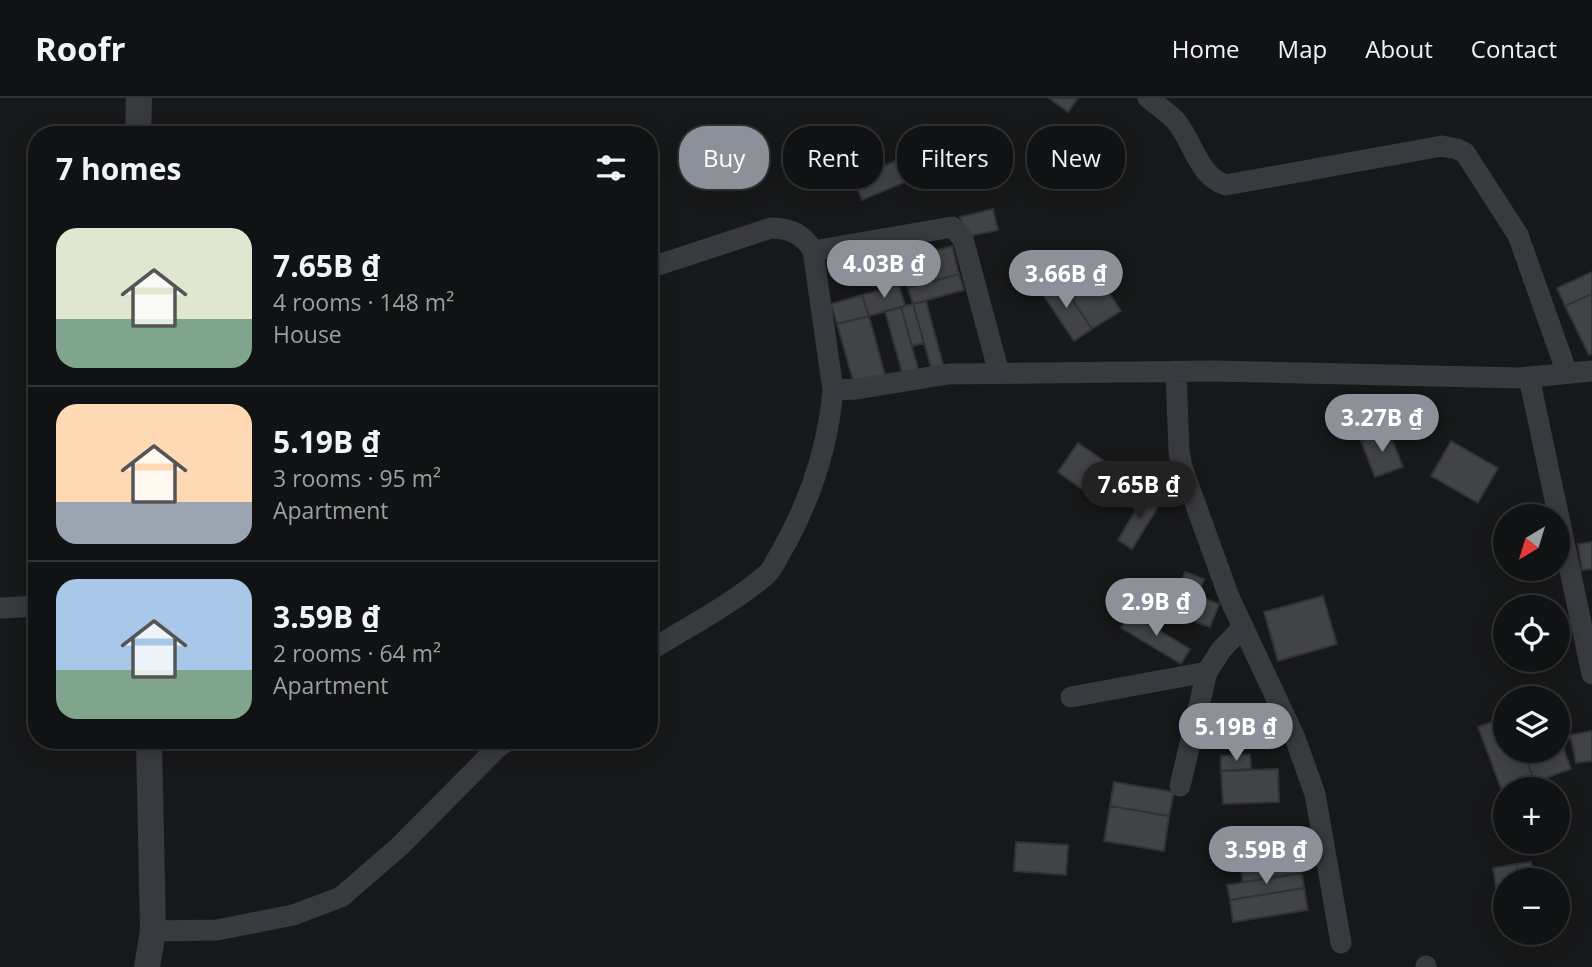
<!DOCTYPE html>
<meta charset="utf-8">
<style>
:root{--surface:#111213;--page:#1e2021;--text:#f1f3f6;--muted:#9c9ea0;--line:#303233;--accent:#8c9099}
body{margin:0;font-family:"Open Sans",sans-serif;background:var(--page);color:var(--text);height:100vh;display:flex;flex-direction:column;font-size:26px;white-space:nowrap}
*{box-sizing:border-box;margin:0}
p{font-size:23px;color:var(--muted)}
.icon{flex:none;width:38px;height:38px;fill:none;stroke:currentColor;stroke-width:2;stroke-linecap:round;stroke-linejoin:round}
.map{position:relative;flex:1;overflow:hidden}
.sheet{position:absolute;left:28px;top:28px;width:630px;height:623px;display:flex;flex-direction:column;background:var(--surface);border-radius:28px;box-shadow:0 4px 18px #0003,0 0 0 2px var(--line)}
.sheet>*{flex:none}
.hud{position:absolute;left:679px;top:28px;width:665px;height:63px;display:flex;gap:14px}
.needle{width:46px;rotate:218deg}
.controls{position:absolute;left:1493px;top:406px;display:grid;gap:14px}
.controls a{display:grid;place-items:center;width:77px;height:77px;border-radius:50%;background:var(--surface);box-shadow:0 4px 18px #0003,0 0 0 2px var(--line);font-size:35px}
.price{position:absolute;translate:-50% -60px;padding:0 16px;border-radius:24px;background:var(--accent);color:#fff;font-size:23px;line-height:46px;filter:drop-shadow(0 2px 4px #0008)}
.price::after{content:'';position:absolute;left:50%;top:42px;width:21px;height:16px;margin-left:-10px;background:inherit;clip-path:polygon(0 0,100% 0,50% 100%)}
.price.active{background:#222;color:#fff}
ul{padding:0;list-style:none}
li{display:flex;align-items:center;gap:21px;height:175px;padding:0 28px}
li+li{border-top:2px solid var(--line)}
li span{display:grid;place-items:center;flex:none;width:196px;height:140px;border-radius:21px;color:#555}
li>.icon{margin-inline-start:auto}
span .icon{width:84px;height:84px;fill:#fffc;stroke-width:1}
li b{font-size:30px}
h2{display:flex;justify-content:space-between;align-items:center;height:84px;padding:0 28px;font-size:30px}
.chip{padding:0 24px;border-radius:28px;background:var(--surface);box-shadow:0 4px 18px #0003,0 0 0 2px var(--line);font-size:24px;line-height:63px}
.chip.active{background:var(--accent);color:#fff}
header{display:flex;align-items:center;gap:42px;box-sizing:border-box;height:98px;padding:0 35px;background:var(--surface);border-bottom:2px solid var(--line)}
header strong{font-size:33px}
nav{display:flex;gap:38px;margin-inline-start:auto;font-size:24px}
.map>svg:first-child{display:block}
.building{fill:#414346;stroke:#313236;stroke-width:2}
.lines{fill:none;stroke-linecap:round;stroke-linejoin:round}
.minor{stroke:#383a3f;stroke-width:21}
.tertiary{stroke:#383a3f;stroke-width:26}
</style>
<header>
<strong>Roofr</strong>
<nav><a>Home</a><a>Map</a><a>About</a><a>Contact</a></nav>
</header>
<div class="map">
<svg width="1592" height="869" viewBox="0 0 1592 869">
<rect width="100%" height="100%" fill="#171819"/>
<path class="building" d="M1049,0H1078L1068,14Z
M913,56L922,77L862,102L853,80Z
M993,111L998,132L965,139L960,119Z
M952,148L959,176L908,190L901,162Z
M1087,162L1121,213L1092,231L1058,181Z
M1592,174V196L1565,208L1557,190Z
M959,176L964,192L913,206L908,190Z
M1058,181L1092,231L1074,243L1040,192Z
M899,187L905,208L869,218L862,197Z
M1592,196V256L1589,257L1565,208Z
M862,197L869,218L837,226L831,206Z
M926,203L944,270L932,273L913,206Z
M913,206L924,245L912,248L901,209Z
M901,209L919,274L903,278L885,213Z
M869,218L886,281L855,289L837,226Z
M1388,332L1403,369L1375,379L1361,343Z
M1451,343L1498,370L1478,405L1431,378Z
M1078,345L1110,367L1089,396L1058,374Z
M1146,395L1161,404L1132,451L1118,442Z
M1592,444V471L1582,472L1578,446Z
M1185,474L1204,481L1198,498L1219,506L1210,529L1170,515Z
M1323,498L1337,546L1278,563L1264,514Z
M1130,515L1190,551L1181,566L1121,530Z
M1269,612L1272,631L1209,639L1207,619Z
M1505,619V653H1523L1537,691H1505V701L1478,629Z
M1592,633V663L1576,665L1570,637Z
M1558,635L1571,671L1535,684L1523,653H1558Z
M1250,656L1251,671L1221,673V658Z
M1278,671L1279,704L1223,706L1221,673Z
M1114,684L1174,694L1169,718L1110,708Z
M1110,708L1169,718L1164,753L1104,743Z
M1016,744L1068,747L1066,777L1014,773Z
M1297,745L1302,775L1243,784L1238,755Z
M1531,764L1534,782H1520L1517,766Z
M1517,766L1520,782H1505V813H1500L1493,770Z
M1302,775L1304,790L1230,802L1227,787Z
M1304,790L1308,812L1233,824L1230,802Z"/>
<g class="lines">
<path class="minor" d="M1148,0C1157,7 1167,14 1175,22C1193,42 1198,79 1226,87L1442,48L1457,51L1465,55L1518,137L1567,275
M813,153L833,292
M649,170L771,130C789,130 804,136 813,153L952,129L963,141L999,275
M1176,273L1179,354L1182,369L1229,499L1295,640L1315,696L1341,845
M1529,279L1592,576
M0,510L37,508
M649,553C686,530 734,505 766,477C773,471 776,462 781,454C809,405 828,349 833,292L857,291L948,276L1213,273L1520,280L1592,273
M1071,599L1207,574
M1180,688L1207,574L1221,552L1243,529
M153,833L217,832L293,817L341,799L400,748L497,650L508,642
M1426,868V869"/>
<path class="tertiary" d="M138,37L139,0
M147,869L153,833L149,642"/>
</g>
</svg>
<div class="controls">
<a><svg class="needle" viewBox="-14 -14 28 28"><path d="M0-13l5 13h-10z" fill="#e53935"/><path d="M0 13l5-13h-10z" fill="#9c9ea0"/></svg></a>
<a><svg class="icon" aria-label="locate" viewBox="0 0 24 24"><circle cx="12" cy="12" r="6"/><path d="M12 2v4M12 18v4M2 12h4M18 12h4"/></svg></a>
<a><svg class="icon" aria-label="layers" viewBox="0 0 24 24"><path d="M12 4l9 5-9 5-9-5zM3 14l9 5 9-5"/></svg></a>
<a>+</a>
<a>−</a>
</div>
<b class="price" style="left:884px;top:202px">4.03B ₫</b>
<b class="price" style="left:1066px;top:212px">3.66B ₫</b>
<b class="price" style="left:1382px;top:356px">3.27B ₫</b>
<b class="price active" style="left:1139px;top:423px">7.65B ₫</b>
<b class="price" style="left:1156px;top:540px">2.9B ₫</b>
<b class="price" style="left:1236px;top:665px">5.19B ₫</b>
<b class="price" style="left:1266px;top:788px">3.59B ₫</b>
<div class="hud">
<a class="chip active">Buy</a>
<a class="chip">Rent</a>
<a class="chip">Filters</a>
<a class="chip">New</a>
</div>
<section class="sheet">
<h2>7 homes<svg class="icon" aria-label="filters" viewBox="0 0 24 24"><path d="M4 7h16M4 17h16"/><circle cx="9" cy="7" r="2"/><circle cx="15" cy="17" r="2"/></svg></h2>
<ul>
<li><span style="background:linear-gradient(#dfe7d0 65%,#7fa58c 0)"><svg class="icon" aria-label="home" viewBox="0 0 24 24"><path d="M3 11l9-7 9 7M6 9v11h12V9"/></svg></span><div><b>7.65B ₫</b><p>4 rooms · 148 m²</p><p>House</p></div></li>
<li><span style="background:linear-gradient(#ffd9b3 70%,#9aa5b1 0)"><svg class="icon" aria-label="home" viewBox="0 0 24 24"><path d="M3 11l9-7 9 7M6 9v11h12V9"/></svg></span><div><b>5.19B ₫</b><p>3 rooms · 95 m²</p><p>Apartment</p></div></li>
<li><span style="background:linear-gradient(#a9c7e8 65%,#7fa58c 0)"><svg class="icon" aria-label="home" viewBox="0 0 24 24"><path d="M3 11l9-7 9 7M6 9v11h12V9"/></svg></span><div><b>3.59B ₫</b><p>2 rooms · 64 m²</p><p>Apartment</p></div></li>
</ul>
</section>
</div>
